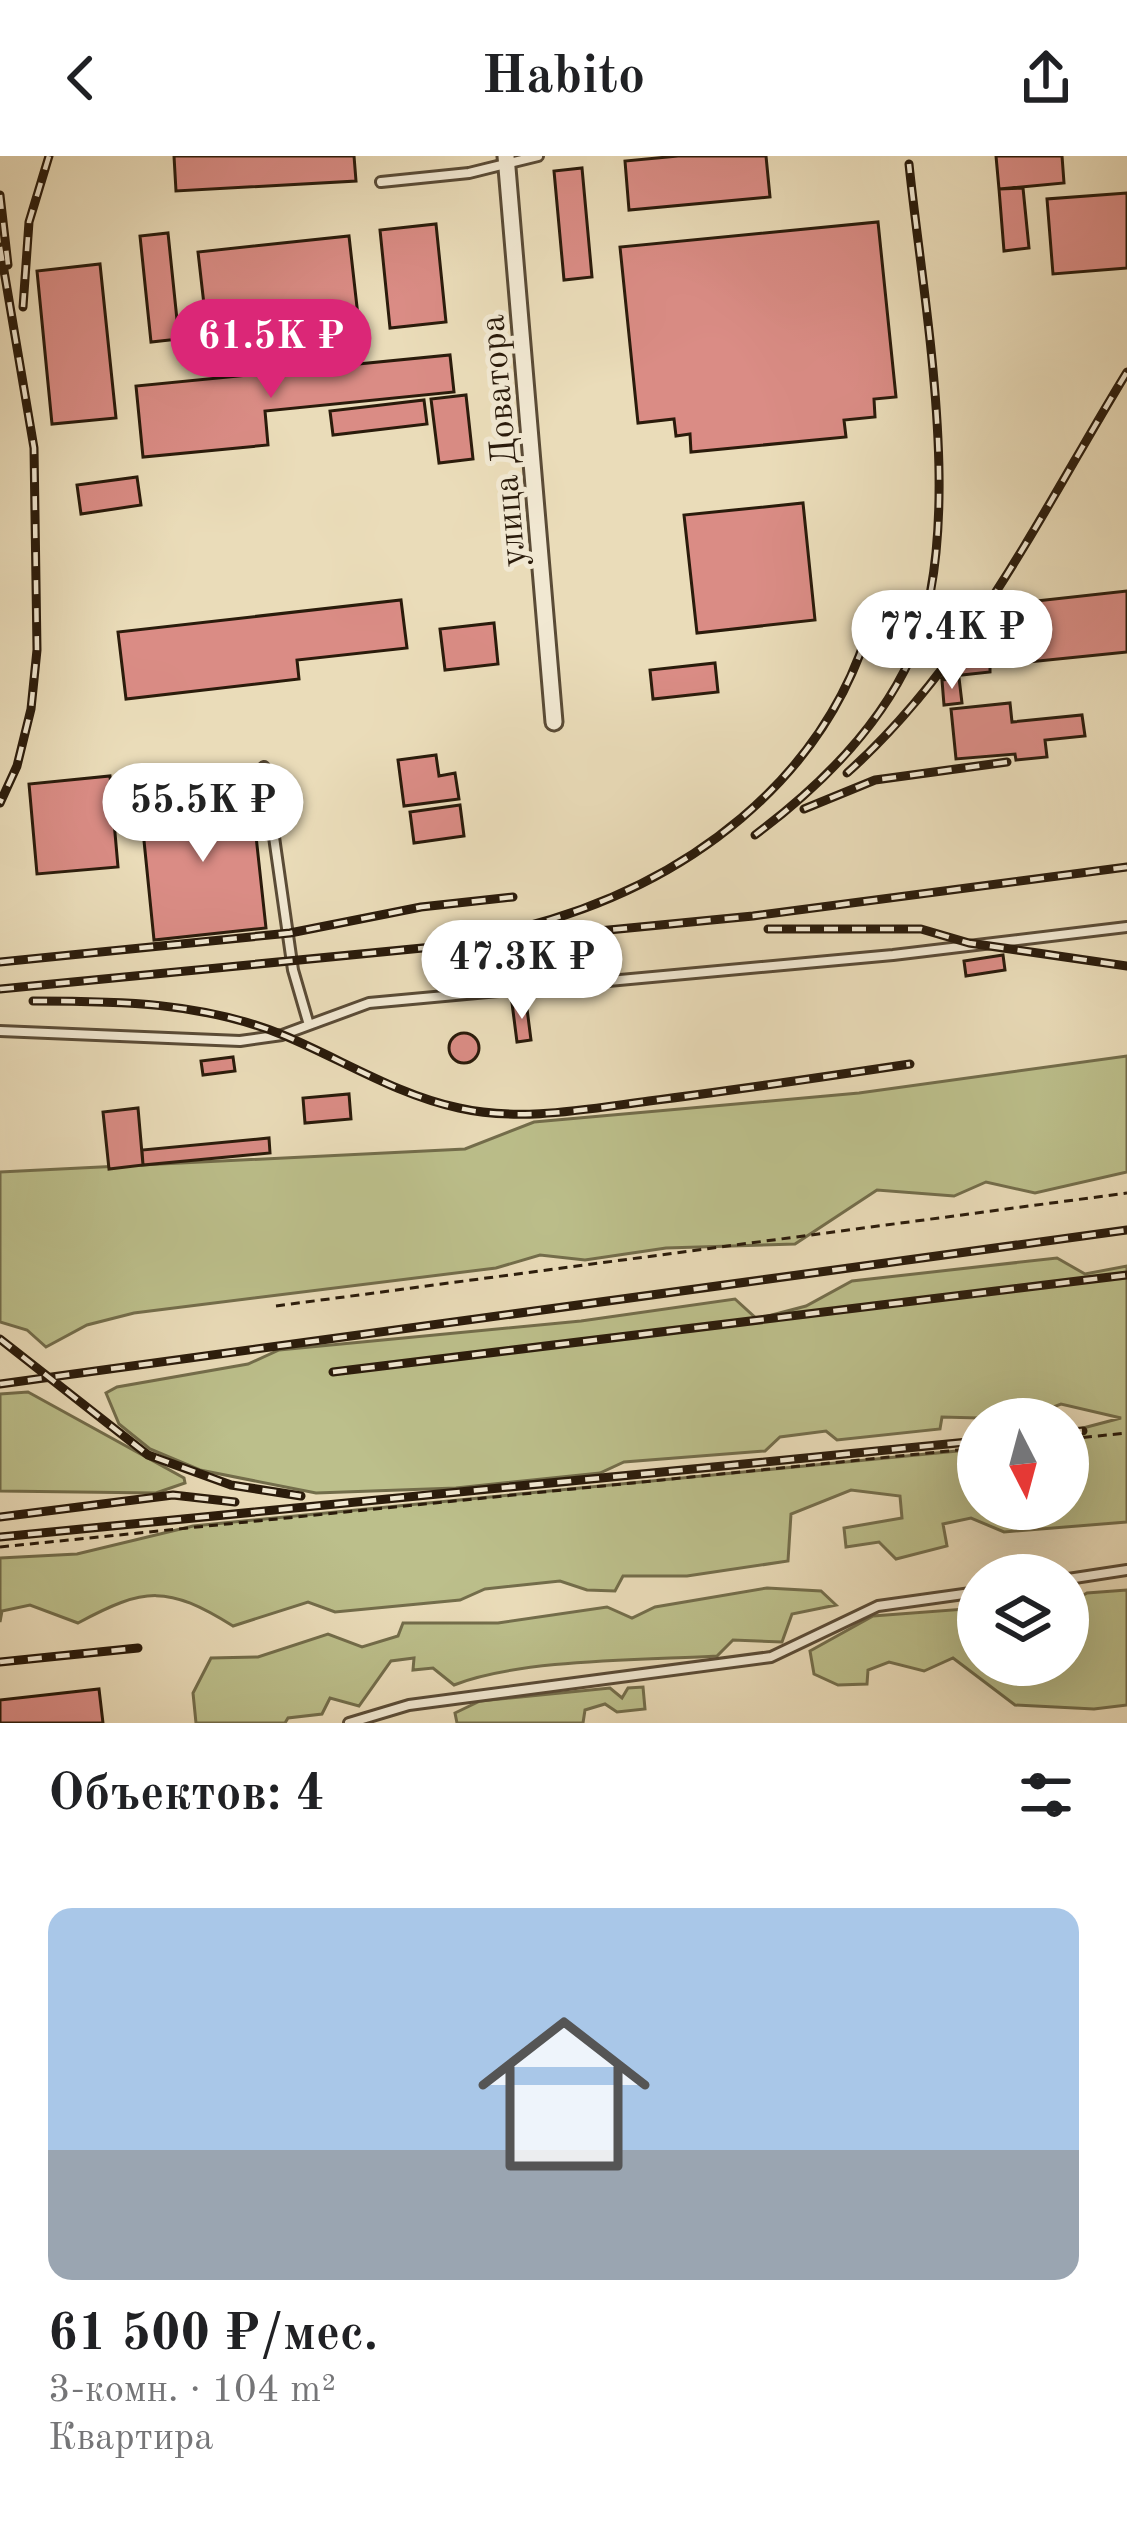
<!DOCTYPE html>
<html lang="ru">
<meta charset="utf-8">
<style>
:root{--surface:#fff;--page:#f2f2f2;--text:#202124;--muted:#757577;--accent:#db2777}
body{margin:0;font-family:"Old Standard TT",serif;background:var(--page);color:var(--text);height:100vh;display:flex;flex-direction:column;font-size:45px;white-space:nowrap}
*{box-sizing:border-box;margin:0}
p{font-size:39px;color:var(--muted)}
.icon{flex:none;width:66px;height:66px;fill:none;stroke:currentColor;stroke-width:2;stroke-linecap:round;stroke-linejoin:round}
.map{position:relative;height:1567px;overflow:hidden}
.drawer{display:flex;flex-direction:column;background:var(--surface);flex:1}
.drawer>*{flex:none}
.needle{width:78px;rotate:174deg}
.controls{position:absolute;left:957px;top:1242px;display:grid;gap:24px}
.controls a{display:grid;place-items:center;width:132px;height:132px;border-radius:50%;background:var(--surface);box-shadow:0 12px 48px #0002;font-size:60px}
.price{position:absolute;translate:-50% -102px;padding:0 27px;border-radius:42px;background:#fff;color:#222;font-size:39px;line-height:78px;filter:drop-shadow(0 3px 6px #0008)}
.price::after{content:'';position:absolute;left:50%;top:72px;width:36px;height:27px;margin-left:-18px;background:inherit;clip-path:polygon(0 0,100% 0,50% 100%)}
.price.on{background:var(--accent);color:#fff}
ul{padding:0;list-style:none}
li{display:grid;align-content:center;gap:24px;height:636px;padding:0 48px}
li span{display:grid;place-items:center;height:372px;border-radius:24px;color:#555}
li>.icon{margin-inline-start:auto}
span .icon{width:216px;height:216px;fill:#fffc;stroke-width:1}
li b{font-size:51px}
h2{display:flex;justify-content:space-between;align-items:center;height:144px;padding:0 48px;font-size:51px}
header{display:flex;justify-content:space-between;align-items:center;height:156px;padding:0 48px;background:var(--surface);font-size:54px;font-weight:800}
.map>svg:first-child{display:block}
.green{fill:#bcbf8b;stroke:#736d4b;stroke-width:3}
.building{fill:#da8c85;stroke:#2a1b0b;stroke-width:3}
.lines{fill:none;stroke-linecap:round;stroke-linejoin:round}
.lane-casing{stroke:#5a4b36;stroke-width:14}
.street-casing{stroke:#5a4b36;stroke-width:21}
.path{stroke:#2a1b0b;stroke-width:3;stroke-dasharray:9 6;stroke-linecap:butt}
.lane{stroke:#f1e8d2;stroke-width:8}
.street{stroke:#f1e8d2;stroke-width:15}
.rail-casing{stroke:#2a1b0b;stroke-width:9}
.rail{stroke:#f1e8d2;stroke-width:4.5;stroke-dasharray:14;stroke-linecap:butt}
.labels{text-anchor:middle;stroke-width:10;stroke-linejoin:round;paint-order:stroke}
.street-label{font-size:36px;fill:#2a1b0b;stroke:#f1e8d2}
</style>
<header><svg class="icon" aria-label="back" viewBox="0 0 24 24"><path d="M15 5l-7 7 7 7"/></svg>Habito<svg class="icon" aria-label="share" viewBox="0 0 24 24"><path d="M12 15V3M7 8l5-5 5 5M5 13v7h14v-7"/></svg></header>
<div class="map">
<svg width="1127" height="1567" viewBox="0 0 1127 1567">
<rect width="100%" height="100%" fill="#eadcb9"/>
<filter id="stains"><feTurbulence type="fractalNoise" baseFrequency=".00167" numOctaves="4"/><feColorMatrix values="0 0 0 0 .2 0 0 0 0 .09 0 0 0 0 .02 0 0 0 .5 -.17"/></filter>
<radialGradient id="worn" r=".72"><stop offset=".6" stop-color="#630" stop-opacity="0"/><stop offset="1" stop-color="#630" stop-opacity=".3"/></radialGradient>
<path class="green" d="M1127,900V1016L1035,1037L986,1026L954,1040L877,1034L795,1088L666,1092L585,1104L540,1099L496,1112L134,1157L87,1169L46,1191L27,1174L0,1166V1016L465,993L534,966L859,937Z
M1057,1102L1085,1118L1127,1110V1366L1004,1376L971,1362L943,1368L947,1390L896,1403L879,1386L846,1391L844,1372L902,1362L900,1340L851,1334L791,1358L788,1405L687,1420H623L615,1435L587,1434L560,1425L485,1433L460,1444L335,1456L308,1446L233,1470C167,1429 145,1431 78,1467L30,1449L2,1455L0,1466V1402L77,1398L193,1370L978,1293V1353H1068V1276L1121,1262L1061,1248L1022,1263L942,1261L940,1273L837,1284L826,1275L780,1281L765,1295L624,1306L600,1317L456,1332L316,1337L200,1314L150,1293L119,1268L106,1237L117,1231L248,1208L279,1194L581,1165L735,1143L757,1163L806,1150L852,1125Z
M28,1236L184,1322L185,1327L156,1337L0,1335V1238Z
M767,1432L821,1435L836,1449L792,1458L782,1486L733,1484L717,1500C645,1504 519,1503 454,1529L433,1512L413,1514L414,1502L391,1505L359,1550L330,1542L322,1558L288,1562L285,1567H196L193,1537L211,1502L258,1501L328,1478L362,1491L398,1480L403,1467H498L607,1451L632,1462L655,1451Z
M1127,1434V1549L1094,1553L1015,1549L953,1502L924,1515L889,1506L868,1514L867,1528L838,1529L814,1518L810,1495L873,1460L978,1452V1509H1068V1448L1087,1437Z
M643,1531L645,1553L617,1556L605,1548L585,1554L583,1567H457L455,1557L480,1545L610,1532L622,1542L628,1532Z"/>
<path class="building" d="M174,0H354L356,25L176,35Z
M678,0H766L770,41L629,54L625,5Z
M996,0H1062L1064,27L999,33Z
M582,12L592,121L564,124L554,15Z
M1023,32L1029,92L1004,95L999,33Z
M1127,37V112L1053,118L1047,43Z
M878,66L896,241L874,243L875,261L844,264L846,281L691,296L690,278L676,280L674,263L638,267L620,91Z
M436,68L446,166L390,172L380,74Z
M168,77L179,183L151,186L140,80Z
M349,80L358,160L207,175L198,96Z
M100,108L116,262L52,268L37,115Z
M450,199L454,236L265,255L268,289L143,301L136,230Z
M466,239L473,303L439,307L431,243Z
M424,244L427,268L333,279L330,255Z
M137,321L141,349L81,358L77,329Z
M803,347L815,464L697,477L684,359Z
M1127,435V496L990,510V516L943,521L989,466L1011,463L1009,448Z
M401,444L407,492L297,504L299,523L126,543L118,476Z
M494,467L498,508L445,514L440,473Z
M715,507L718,536L653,543L650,514Z
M959,522L962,547L944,549L942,524Z
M1010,547L1012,566L1082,559L1085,580L1045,584L1047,601L1016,604L1015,598L956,603L951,553Z
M436,599L439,620L455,617L459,643L404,650L398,604Z
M110,620L118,711L37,718L29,628Z
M251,634L266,772L154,784L140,645Z
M460,649L464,680L414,687L410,656Z
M1003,799L1005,814L966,820L964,805Z
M526,845L531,884L517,886L512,847Z
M449 892a15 15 0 1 1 30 0a15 15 0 1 1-30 0Z
M233,901L235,915L203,919L201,905Z
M349,938L351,963L305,967L303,942Z
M138,952L143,1009L109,1013L103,956Z
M269,982L270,997L143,1009L142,994Z
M99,1533L103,1567H0V1544Z"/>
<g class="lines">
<g class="lane-casing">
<path id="lane" d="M381,26L469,17L538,0
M264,611L293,814L309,869
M0,875L240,885L282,879L369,847L893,799L1127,771
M1068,1423L1127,1414
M349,1567L409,1549L771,1501L878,1450L978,1436"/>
</g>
<g class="street-casing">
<path id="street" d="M506,0L554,566"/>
</g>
<path class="path" d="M276,1150L1127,1037
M1068,1283L1127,1277
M0,1391L978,1292"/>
<use href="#lane" class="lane"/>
<use href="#street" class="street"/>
<g class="rail-casing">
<path id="rail" d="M0,39L8,109
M0,91L34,292L37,494L31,553L17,610L0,647
M23,151L29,66L49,0
M847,617C970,507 1042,355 1127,216
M804,653L875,624L1007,606
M755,679C818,632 878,574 911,501C968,374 923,147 909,8
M520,772C684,731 828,625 873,458
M768,773H921L969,787L1127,810
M0,806L290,777L421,751L513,741
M0,833L753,760L1127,711
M33,845C119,845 202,846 283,879C341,903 397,939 459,952C520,966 587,953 649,945C736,934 823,921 910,908
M0,1183L148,1299L231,1329L301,1340
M333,1216L1127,1119
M0,1228L1127,1074
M1068,1276L1083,1275
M0,1361L173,1339L235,1346
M0,1381L978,1285
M0,1506L138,1492"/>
</g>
<use href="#rail" class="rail"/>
</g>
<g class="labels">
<g class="street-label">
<text transform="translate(501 285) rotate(-95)" y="13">улица Доватора</text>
</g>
</g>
<rect width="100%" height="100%" filter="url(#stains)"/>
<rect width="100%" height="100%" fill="url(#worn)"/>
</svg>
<div class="controls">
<a><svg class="needle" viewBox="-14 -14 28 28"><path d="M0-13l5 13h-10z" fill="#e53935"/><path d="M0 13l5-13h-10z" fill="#757577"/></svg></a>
<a><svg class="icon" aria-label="layers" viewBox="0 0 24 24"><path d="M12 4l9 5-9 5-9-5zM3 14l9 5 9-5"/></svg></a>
</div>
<b class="price on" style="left:271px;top:245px">61.5K ₽</b>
<b class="price" style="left:952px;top:536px">77.4K ₽</b>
<b class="price" style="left:203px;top:709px">55.5K ₽</b>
<b class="price" style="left:522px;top:866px">47.3K ₽</b>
</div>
<section class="drawer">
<h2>Объектов: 4<svg class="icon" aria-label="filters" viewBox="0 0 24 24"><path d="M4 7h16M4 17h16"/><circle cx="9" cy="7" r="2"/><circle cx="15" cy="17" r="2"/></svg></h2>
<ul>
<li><span style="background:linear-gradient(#a9c7e8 65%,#9aa5b1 0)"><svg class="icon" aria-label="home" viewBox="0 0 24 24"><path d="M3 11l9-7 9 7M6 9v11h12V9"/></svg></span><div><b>61 500 ₽/мес.</b><p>3-комн. · 104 m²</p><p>Квартира</p></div></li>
</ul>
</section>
